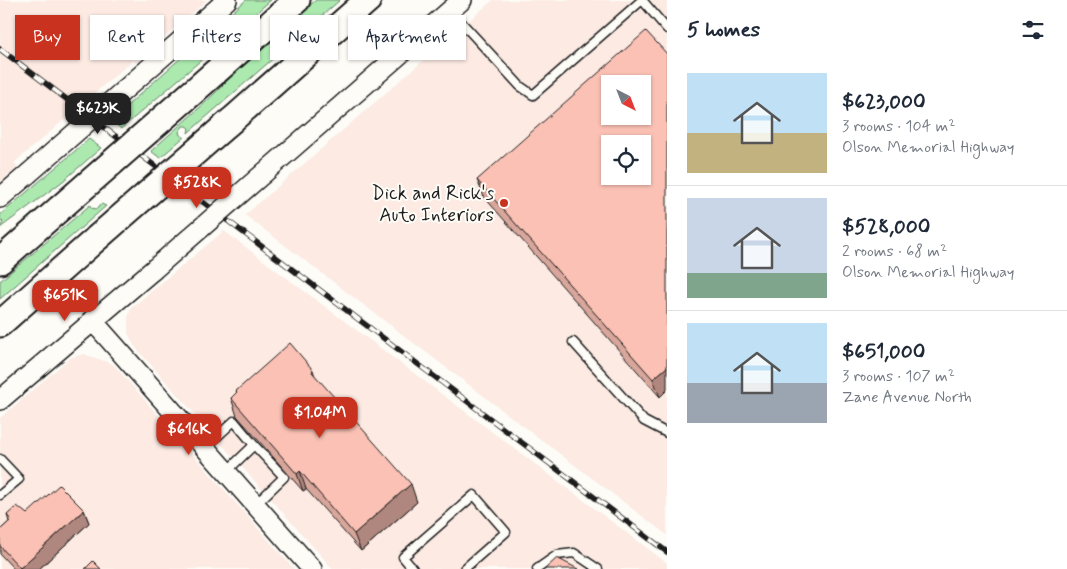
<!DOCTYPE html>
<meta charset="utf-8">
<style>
:root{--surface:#fff;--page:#f6f6f7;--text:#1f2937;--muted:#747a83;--line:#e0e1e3;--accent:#c8321e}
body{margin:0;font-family:Mynerve,sans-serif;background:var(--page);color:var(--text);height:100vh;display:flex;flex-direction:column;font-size:19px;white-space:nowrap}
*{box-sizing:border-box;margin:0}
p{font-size:16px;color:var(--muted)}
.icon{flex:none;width:28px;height:28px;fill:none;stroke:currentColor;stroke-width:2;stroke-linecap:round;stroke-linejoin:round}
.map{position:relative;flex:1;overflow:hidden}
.side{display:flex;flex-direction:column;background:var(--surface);width:400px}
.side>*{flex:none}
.guide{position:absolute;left:15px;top:15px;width:475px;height:45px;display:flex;gap:10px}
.needle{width:32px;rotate:138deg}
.tools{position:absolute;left:601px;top:75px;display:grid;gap:10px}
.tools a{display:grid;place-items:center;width:50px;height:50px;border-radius:0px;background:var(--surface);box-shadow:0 1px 4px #0004;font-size:25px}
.price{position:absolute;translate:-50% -42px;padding:0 11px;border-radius:10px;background:var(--accent);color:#fff;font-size:16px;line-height:32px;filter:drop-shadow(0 1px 2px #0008)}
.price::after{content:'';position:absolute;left:50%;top:30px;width:15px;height:11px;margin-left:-8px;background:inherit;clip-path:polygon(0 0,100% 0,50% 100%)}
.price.selected{background:#222;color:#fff}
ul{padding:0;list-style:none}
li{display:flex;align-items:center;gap:15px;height:125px;padding:0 20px}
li+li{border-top:1px solid var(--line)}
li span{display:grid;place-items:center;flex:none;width:140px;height:100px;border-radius:0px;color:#555}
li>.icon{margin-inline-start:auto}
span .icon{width:60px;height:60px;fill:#fffc;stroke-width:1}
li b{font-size:21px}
h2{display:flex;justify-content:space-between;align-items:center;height:60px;padding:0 20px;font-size:21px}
.chip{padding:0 18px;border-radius:0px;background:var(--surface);box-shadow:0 1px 4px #0004;font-size:18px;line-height:45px}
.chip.selected{background:var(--accent);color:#fff}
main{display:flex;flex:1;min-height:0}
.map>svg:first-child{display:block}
.built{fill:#fceae3;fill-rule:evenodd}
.green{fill:#abe9af;stroke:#648266}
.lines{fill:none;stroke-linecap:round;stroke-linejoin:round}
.service-casing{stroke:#1c1c1c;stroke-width:11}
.tertiary-casing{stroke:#1c1c1c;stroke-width:22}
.trunk-casing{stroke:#1c1c1c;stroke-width:29}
.service{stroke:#fdfcf7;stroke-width:8}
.tertiary{stroke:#fdfcf7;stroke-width:19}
.trunk{stroke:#fdfcf7;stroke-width:25}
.rail-casing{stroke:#1c1c1c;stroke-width:5.5}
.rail{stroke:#fdfcf7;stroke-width:4;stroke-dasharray:11;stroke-linecap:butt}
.tertiary-bridge-casing{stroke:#1c1c1c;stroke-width:22;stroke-linecap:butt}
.trunk-bridge-casing{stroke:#1c1c1c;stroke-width:29;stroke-linecap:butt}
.tertiary-bridge{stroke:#fdfcf7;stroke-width:19}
.trunk-bridge{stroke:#fdfcf7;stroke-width:25}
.wall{fill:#d8a69b;stroke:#1c1c1c}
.shaded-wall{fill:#b0877e;stroke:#1c1c1c}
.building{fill:#fbc1b4;stroke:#1c1c1c;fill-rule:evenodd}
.poi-dot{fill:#c8321e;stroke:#fdfcf7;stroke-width:2}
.labels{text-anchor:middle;stroke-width:4;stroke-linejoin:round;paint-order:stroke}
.poi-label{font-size:19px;fill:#1c1c1c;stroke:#fdfcf7;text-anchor:end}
</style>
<main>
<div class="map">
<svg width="667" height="569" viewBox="0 0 667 569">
<rect width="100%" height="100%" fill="#fdfcf7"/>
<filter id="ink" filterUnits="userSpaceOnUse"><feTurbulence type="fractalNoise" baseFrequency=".02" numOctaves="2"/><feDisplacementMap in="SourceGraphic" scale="10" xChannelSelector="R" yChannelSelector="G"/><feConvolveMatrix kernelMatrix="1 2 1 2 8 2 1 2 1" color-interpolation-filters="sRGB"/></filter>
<g filter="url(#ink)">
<path class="built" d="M0,0H207L136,63L133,60L14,163L18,167L0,183Z
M493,0H667V535L245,215ZM610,84H642V116H610ZM610,144H642V176H610Z
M224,231L667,563V569H333L135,347L128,333V318L131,308Z
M84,354L113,364L294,569H0V418L70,358Z"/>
<path class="green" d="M246,0H271L121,129L111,120Z
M316,0H340L188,133L189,128L186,126H183L179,132L180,135L184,137L160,158L151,151L206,102L259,49Z
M89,139L101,148L63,181L0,228L3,222L0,219V215Z
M101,204L106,206L0,299V281L90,205L91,208L97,209Z"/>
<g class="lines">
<g class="service-casing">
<path id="service" d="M643,1L667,29
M450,10L520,86L533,95L642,0
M573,342L644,421L667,433
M254,445L284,477L256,504
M206,447L234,421L254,445L226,472
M0,459L19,479L0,495
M413,569L403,557L474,495L506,532L464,569
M537,569L557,555L574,553L598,569"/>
</g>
<g class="tertiary-casing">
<path id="tertiary" d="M147,70L227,0
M264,173L462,0
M0,198L28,174
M92,320L312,569
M0,400L153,270"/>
</g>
<g class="trunk-casing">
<path id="trunk" d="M194,91L297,0
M232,120L368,0
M0,261L59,209
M0,324L97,238"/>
</g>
<use href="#service" class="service"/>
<use href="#tertiary" class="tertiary"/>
<use href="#trunk" class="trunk"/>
<g class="rail-casing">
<path id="rail" d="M0,49L667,552"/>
</g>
<use href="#rail" class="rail"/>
<g class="tertiary-bridge-casing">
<path id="tertiary-bridge" d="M28,174L147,70
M153,270L264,173"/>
</g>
<g class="trunk-bridge-casing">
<path id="trunk-bridge" d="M59,209L194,91
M97,238L232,120"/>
</g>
<use href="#tertiary-bridge" class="tertiary-bridge"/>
<use href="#trunk-bridge" class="trunk-bridge"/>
</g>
<path class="wall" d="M667,54L660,397L484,197L477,180Z
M313,370L315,376L417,502L361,551L306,489L303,491L237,416L231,398L237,393L236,391Z
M84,510L89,523L39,569H14L0,554V530L9,522L7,515Z"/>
<path class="shaded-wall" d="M667,367V390L660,397L653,379Z
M300,471L306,489L303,491L297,474Z
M411,484L417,502L361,551L354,534Z
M84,510L89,523L39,569H21L20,568Z"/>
<path class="building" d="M646,31L667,54V367L653,379L477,180ZM610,84H642V116H610ZM610,144H642V176H610Z
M290,343L313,370L312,372L411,484L354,534L300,471L297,474L231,398L237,392L236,391Z
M59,485L84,510L20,568L0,546V530L11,520L7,515L17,506L27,514Z
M557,558L578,569H545Z
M93,561L101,569H85Z"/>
</g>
<circle class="poi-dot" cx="504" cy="203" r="5"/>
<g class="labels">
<g class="poi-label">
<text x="494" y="199">Dick and Rick's<tspan x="494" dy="22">Auto Interiors</tspan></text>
</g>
</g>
</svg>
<div class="tools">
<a><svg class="needle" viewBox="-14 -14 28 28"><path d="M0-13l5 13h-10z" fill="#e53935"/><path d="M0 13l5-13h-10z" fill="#747a83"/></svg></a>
<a><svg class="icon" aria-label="locate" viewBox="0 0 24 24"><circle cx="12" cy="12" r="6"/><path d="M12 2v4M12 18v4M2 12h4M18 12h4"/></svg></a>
</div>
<b class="price selected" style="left:98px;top:135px">$623K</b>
<b class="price" style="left:197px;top:209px">$528K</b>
<b class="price" style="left:65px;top:322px">$651K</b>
<b class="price" style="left:320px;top:439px">$1.04M</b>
<b class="price" style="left:189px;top:456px">$616K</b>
<div class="guide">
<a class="chip selected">Buy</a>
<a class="chip">Rent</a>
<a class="chip">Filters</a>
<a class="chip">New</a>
<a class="chip">Apartment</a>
</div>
</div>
<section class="side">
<h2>5 homes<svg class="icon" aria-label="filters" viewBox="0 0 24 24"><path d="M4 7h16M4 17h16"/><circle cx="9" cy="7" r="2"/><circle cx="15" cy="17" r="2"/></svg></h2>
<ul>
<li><span style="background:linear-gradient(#bfe0f5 60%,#c2b280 0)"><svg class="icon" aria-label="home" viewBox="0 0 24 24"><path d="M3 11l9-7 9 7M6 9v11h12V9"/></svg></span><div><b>$623,000</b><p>3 rooms · 104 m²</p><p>Olson Memorial Highway</p></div></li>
<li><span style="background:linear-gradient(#c9d6e8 75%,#7fa58c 0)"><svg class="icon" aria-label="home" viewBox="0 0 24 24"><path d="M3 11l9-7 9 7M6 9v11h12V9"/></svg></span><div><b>$528,000</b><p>2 rooms · 68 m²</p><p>Olson Memorial Highway</p></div></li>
<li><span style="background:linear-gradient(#bfe0f5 60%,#9aa5b1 0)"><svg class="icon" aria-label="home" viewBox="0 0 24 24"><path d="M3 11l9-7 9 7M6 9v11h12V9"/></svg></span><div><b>$651,000</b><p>3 rooms · 107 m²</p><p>Zane Avenue North</p></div></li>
</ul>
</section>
</main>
